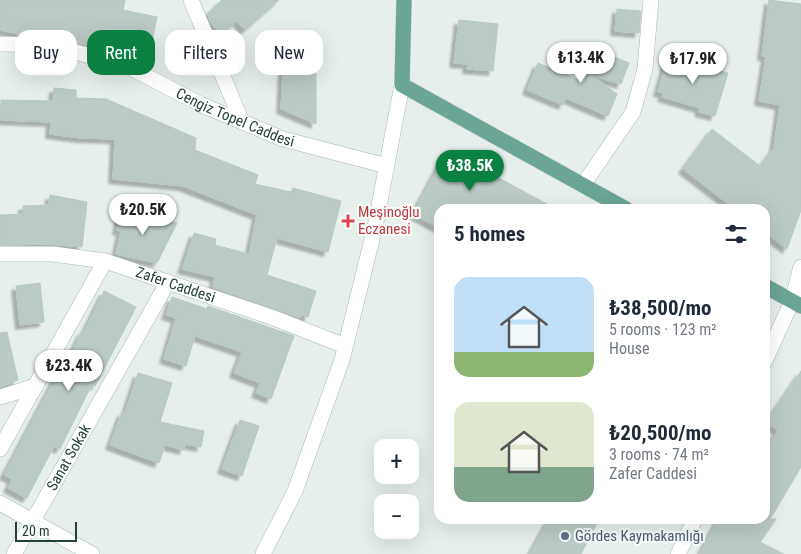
<!DOCTYPE html>
<meta charset="utf-8">
<style>
:root{--surface:#fff;--page:#f6f6f7;--text:#1f2937;--muted:#747a83;--accent:#0b8043}
body{margin:0;font-family:"Roboto Condensed",sans-serif;background:var(--page);color:var(--text);height:100vh;display:flex;flex-direction:column;font-size:19px;white-space:nowrap}
*{box-sizing:border-box;margin:0}
p{font-size:16px;color:var(--muted)}
.icon{flex:none;width:28px;height:28px;fill:none;stroke:currentColor;stroke-width:2;stroke-linecap:round;stroke-linejoin:round}
.map{position:relative;flex:1;overflow:hidden}
.sheet{position:absolute;left:434px;top:204px;width:336px;height:320px;display:flex;flex-direction:column;background:var(--surface);border-radius:15px;box-shadow:0 5px 20px #0002}
.sheet>*{flex:none}
.guide{position:absolute;left:15px;top:30px;width:344px;height:45px;display:flex;gap:10px}
.controls{position:absolute;left:374px;top:439px;display:grid;gap:10px}
.controls a{display:grid;place-items:center;width:45px;height:45px;border-radius:10px;background:var(--surface);box-shadow:0 5px 20px #0002;font-size:25px}
.scale{position:absolute;left:15px;bottom:12px;width:62px;box-sizing:border-box;padding-left:5px;border:2px solid #24423a;border-top:0;font-size:14px;line-height:18px;white-space:nowrap;color:#24423a;-webkit-text-stroke:4px #f7fbf9;paint-order:stroke}
.price{position:absolute;translate:-50% -42px;padding:0 11px;border-radius:18px;background:#fff;color:#222;font-size:16px;line-height:32px;filter:drop-shadow(0 1px 2px #0008)}
.price::after{content:'';position:absolute;left:50%;top:30px;width:15px;height:11px;margin-left:-8px;background:inherit;clip-path:polygon(0 0,100% 0,50% 100%)}
.price.current{background:var(--accent);color:#fff}
ul{padding:0;list-style:none}
li{display:flex;align-items:center;gap:15px;height:125px;padding:0 20px}
li span{display:grid;place-items:center;flex:none;width:140px;height:100px;border-radius:15px;color:#555}
li>.icon{margin-inline-start:auto}
span .icon{width:60px;height:60px;fill:#fffc;stroke-width:1}
li b{font-size:21px}
h2{display:flex;justify-content:space-between;align-items:center;height:60px;padding:0 20px;font-size:21px}
.chip{padding:0 18px;border-radius:15px;background:var(--surface);box-shadow:0 5px 20px #0002;font-size:18px;line-height:45px}
.chip.current{background:var(--accent);color:#fff}
.map>svg:first-child{display:block}
.building{fill:#bbcac4;stroke:#b8c9c2;filter:url(#shadow)}
.lines{fill:none;stroke-linecap:round;stroke-linejoin:round}
.minor-casing{stroke:#a8b8b2;stroke-width:16}
.major-casing{stroke:#c2cac8;stroke-width:16}
.minor{stroke:#fff;stroke-width:15}
.major{stroke:#6aa596;stroke-width:15}
.health-dot{fill:#e0444e;stroke:#f7fbf9;stroke-width:2}
.service-dot{fill:#5c6f8a;stroke:#f7fbf9;stroke-width:2}
.labels{text-anchor:middle;stroke-width:4.5;stroke-linejoin:round;paint-order:stroke}
.street-label{font-size:15px;fill:#24423a;stroke:#f7fbf9}
.health-label{font-size:15px;fill:#be3a42;stroke:#f7fbf9;text-anchor:start}
.service-label{font-size:15px;fill:#4e5e75;stroke:#f7fbf9;text-anchor:start}
</style>
<div class="map">
<svg width="801" height="554" viewBox="0 0 801 554">
<defs>
<filter id="shadow"><feDropShadow dx="-4.5" dy="4.5" stdDeviation="1" flood-color="#0004"/></filter>
</defs>
<rect width="100%" height="100%" fill="#e6efeb"/>
<path class="building" d="M0,0H125L123,10L157,17L148,61L122,55L53,36L24,35L0,30Z
M222,0H279L245,30L237,21L222,35L211,23L207,14Z
M769,0L801,4V210L787,249L765,232V209H735L683,169L712,129L760,166L774,148L780,105L759,101L766,56H762Z
M617,9L641,11L639,33L615,31Z
M459,20L498,24L493,71L467,69L468,64L454,63Z
M284,52L316,54V124L281,109Z
M598,53H604L629,63L621,84L591,75L617,94L608,116L566,98L563,105L527,90L538,63L586,83Z
M668,55L728,73L715,116L699,112L700,108L662,97L664,93L658,92Z
M54,88L76,90V98L106,99L196,138L195,150L258,175L255,184L291,192L293,188L341,201L328,252L277,238L267,275L316,291L308,317L302,315L300,318L213,287L215,277L182,269L194,233L216,239L215,245L249,254L257,215L183,186L113,179L115,139L81,138L50,134L51,122L1,120V100L53,101Z
M445,154L482,173L484,170L556,209H439V228L413,214Z
M50,195L87,202L82,247L50,244L0,245V215L23,214V206L49,205Z
M121,209L152,215L151,217L177,223L157,263L116,254L121,231L117,230Z
M40,283L44,322L20,325L16,286Z
M104,291L136,307L95,386L92,384L60,449L54,446L27,498L8,488L12,479L4,475L62,365L65,366L82,331L84,332Z
M172,297L207,309L208,306L294,336L271,399L256,393L260,383L234,373L242,352L195,336L186,366L164,359L176,318L166,315Z
M7,332L18,380L0,387V333Z
M801,371V467L770,519H776L760,542L784,554H700L718,519H765V452L778,430L766,423Z
M138,373L172,383L160,422L204,431L201,447L185,444L184,450L165,445L159,463L110,445L122,412L125,413Z
M240,420L259,426L242,476L222,469Z
M549,519H599L581,554H530Z"/>
<g class="lines">
<g class="minor-casing">
<g id="minor">
<path d="M191,0L242,122"/>
<path id="s1" d="M0,44L51,45L129,67L202,105L283,139L387,166"/>
<path d="M583,185L633,112L645,69L651,0"/>
<path id="s2" d="M0,254H53L105,261L274,318L345,346"/>
<path d="M765,361L792,301L801,267"/>
<path d="M0,397L36,386"/>
<path d="M0,449L105,261"/>
<path d="M0,503L92,554"/>
<path id="s3" d="M14,554L168,282"/>
<path d="M263,554L295,491L342,360L375,227L402,85"/>
<path d="M678,554L695,519"/>
</g>
</g>
<g class="major-casing">
<path id="major" d="M404,0L402,85L626,209
M765,286L801,306"/>
</g>
<use href="#minor" class="minor"/>
<use href="#major" class="major"/>
</g>
<path class="health-dot" d="M345.5 213.5h5v5h5v5h-5v5h-5v-5h-5v-5h5z"/>
<circle class="service-dot" cx="565" cy="536" r="5"/>
<g class="labels">
<g class="street-label">
<text dy="5" stroke="none"><textPath href="#s1" startOffset="250">Cengiz Topel Caddesi</textPath></text>
<text dy="5" stroke="none"><textPath href="#s2" startOffset="180">Zafer Caddesi</textPath></text>
<text dy="5" stroke="none"><textPath href="#s3" startOffset="111">Sanat Sokak</textPath></text>
</g>
<g class="health-label">
<text x="358" y="217">Meşinoğlu<tspan x="358" dy="17">Eczanesi</tspan></text>
</g>
<g class="service-label">
<text x="575" y="541">Gördes Kaymakamlığı</text>
</g>
</g>
</svg>
<div class="controls">
<a>+</a>
<a>−</a>
</div>
<div class="scale">20 m</div>
<b class="price" style="left:581px;top:84px">₺13.4K</b>
<b class="price" style="left:693px;top:85px">₺17.9K</b>
<b class="price current" style="left:470px;top:192px">₺38.5K</b>
<b class="price" style="left:143px;top:236px">₺20.5K</b>
<b class="price" style="left:69px;top:392px">₺23.4K</b>
<div class="guide">
<a class="chip">Buy</a>
<a class="chip current">Rent</a>
<a class="chip">Filters</a>
<a class="chip">New</a>
</div>
<section class="sheet">
<h2>5 homes<svg class="icon" aria-label="filters" viewBox="0 0 24 24"><path d="M4 7h16M4 17h16"/><circle cx="9" cy="7" r="2"/><circle cx="15" cy="17" r="2"/></svg></h2>
<ul>
<li><span style="background:linear-gradient(#bfe0f5 75%,#8fb573 0)"><svg class="icon" aria-label="home" viewBox="0 0 24 24"><path d="M3 11l9-7 9 7M6 9v11h12V9"/></svg></span><div><b>₺38,500/mo</b><p>5 rooms · 123 m²</p><p>House</p></div></li>
<li><span style="background:linear-gradient(#dfe7d0 65%,#7fa58c 0)"><svg class="icon" aria-label="home" viewBox="0 0 24 24"><path d="M3 11l9-7 9 7M6 9v11h12V9"/></svg></span><div><b>₺20,500/mo</b><p>3 rooms · 74 m²</p><p>Zafer Caddesi</p></div></li>
</ul>
</section>
</div>
